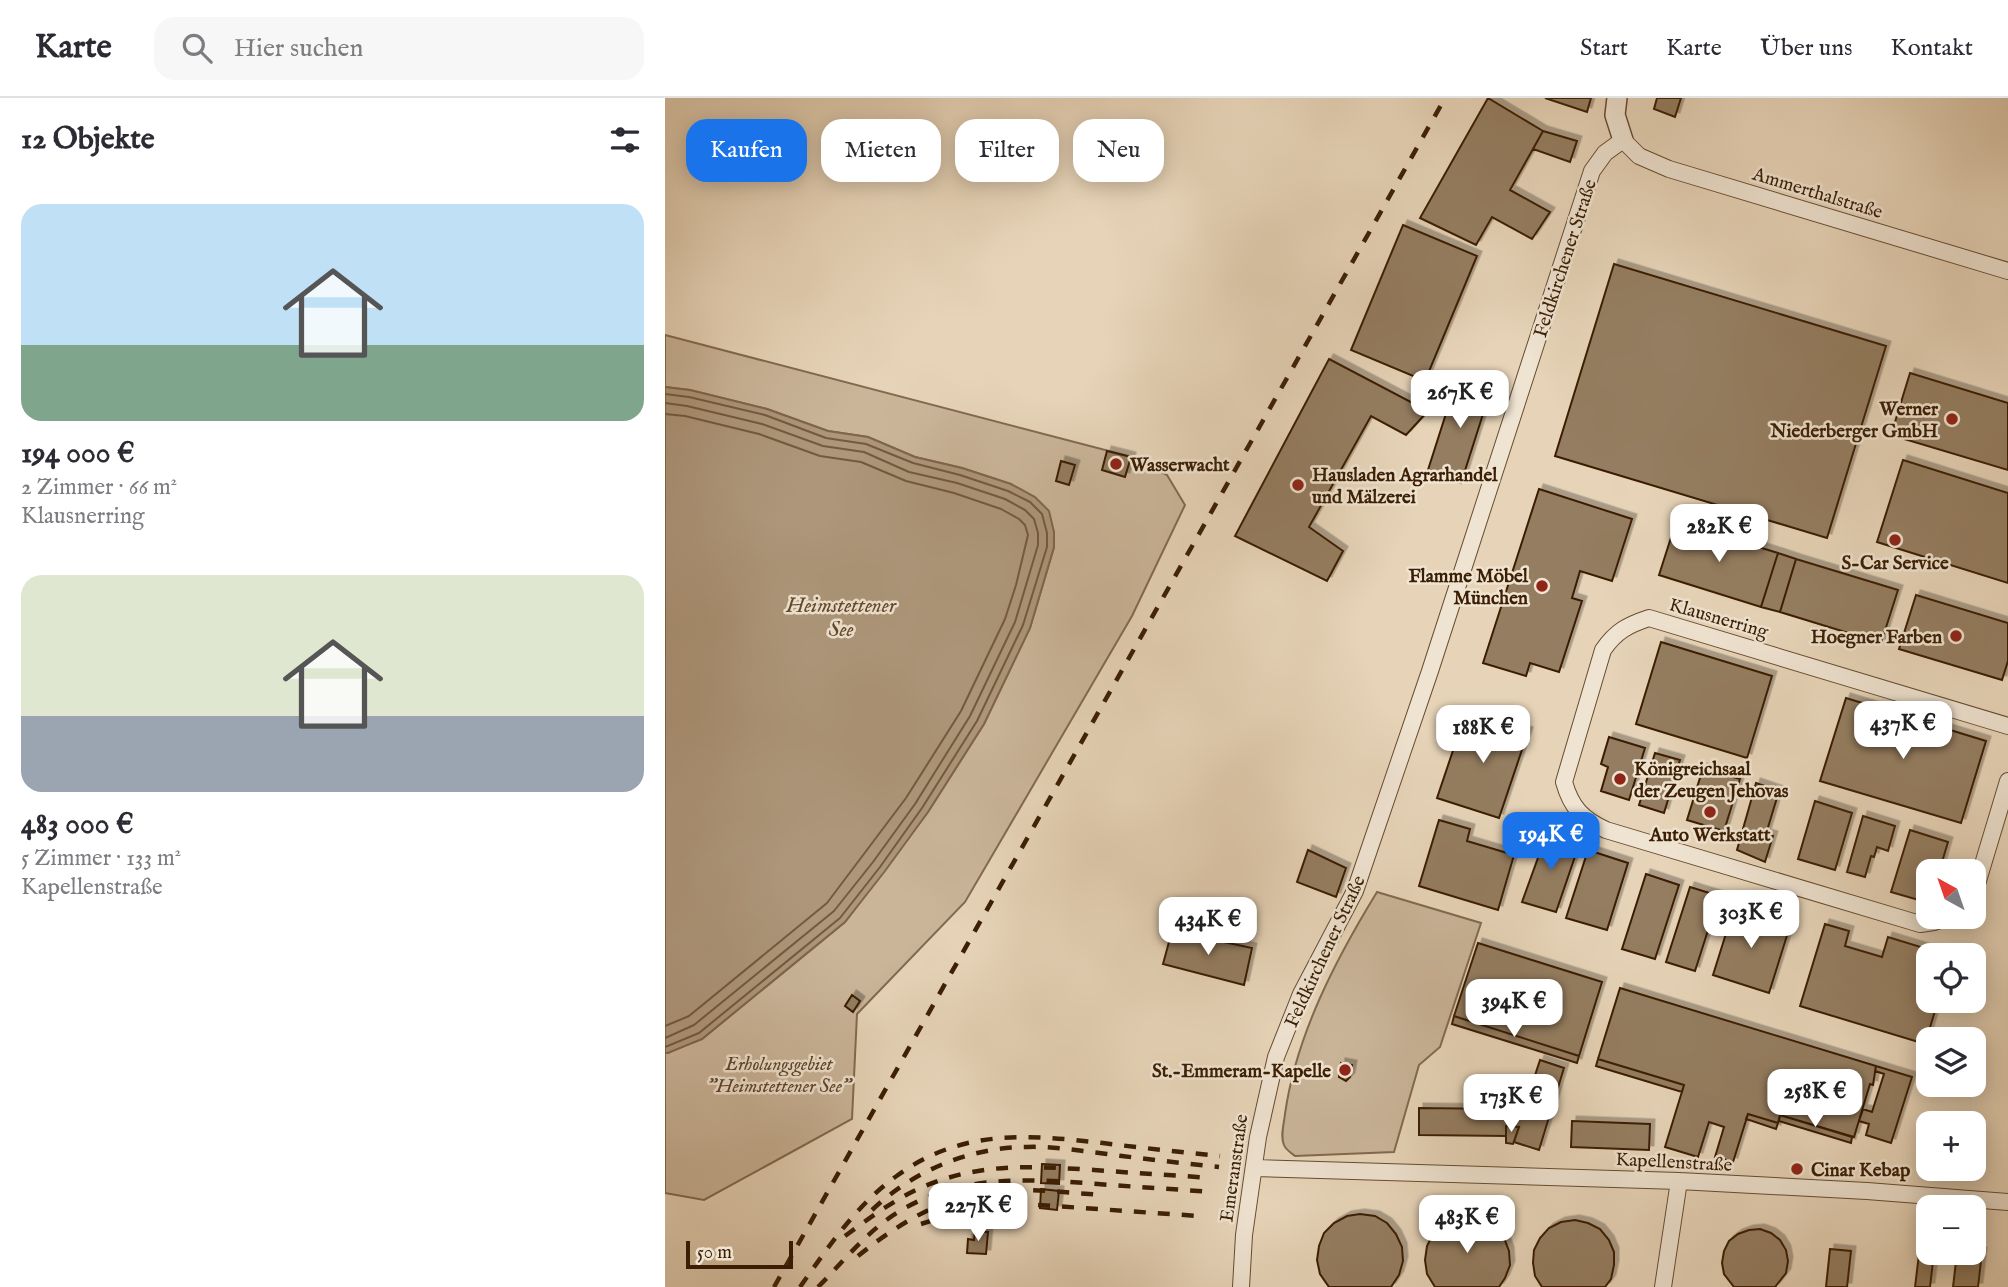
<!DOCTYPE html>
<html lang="de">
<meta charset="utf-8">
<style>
:root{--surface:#fff;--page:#f7f7f7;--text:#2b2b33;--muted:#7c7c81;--line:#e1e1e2;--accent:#1a73e8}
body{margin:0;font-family:"IM FELL English",serif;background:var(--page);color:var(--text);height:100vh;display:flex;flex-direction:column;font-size:26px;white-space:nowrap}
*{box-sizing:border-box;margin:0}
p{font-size:23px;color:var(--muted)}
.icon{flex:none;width:38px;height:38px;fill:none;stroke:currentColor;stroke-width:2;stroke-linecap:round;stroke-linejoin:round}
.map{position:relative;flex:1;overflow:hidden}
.sheet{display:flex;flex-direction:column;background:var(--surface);width:665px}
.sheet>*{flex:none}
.guide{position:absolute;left:21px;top:21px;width:665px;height:63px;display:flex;gap:14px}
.needle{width:46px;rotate:320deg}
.tools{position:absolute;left:1251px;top:761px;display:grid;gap:14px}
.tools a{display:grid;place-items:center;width:70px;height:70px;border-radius:14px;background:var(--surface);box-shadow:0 4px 18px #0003;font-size:35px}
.scale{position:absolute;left:21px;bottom:18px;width:107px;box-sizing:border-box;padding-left:7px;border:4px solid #3b1e03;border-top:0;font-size:19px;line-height:24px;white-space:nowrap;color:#3b1e03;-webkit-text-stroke:5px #efe3d1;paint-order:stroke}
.price{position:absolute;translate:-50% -60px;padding:0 16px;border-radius:14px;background:#fff;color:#222;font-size:23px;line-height:46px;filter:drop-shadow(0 2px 4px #0008)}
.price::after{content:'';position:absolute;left:50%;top:42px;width:21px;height:16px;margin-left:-10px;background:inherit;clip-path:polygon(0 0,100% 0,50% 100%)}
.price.active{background:var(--accent);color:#fff}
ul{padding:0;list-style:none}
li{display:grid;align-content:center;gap:14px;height:371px;padding:0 21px}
li span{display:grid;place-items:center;height:217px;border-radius:21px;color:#555}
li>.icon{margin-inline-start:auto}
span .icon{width:126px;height:126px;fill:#fffc;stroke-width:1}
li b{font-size:30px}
h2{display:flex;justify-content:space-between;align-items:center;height:84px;padding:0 21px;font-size:30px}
.tag{padding:0 24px;border-radius:21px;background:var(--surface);box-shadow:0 4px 18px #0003;font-size:24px;line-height:63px}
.tag.active{background:var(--accent);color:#fff}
header{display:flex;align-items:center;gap:42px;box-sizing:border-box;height:98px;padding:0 35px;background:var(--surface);border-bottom:2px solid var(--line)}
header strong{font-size:33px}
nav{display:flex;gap:38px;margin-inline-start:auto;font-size:24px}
.search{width:490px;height:63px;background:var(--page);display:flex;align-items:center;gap:18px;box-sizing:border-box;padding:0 24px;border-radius:21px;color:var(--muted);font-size:26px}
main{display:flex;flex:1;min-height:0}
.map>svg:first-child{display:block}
.green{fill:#cab599;stroke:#826a4e;stroke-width:2}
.water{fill:#ad967a;stroke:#7f664a;stroke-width:2}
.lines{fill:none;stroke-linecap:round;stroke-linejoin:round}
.shore{stroke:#745a3e;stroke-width:2}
.building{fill:#947d61;stroke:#3b1e03;stroke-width:2;filter:url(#shadow)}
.minor-casing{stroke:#664c30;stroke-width:18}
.tertiary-casing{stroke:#664c30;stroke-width:22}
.minor{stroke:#efe3d1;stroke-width:16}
.tertiary{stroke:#efe3d1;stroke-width:19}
.rail{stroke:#3b1e03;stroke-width:4.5;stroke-dasharray:12 12;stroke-linecap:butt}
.poi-dot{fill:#8f2418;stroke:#efe3d1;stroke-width:2.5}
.labels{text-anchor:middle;stroke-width:5;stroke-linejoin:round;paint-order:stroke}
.street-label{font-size:19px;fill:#3b1e03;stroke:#efe3d1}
.poi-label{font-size:19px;font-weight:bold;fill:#3b1e03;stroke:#efe3d1;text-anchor:end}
.park-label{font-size:19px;font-style:italic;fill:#5f4428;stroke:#efe3d1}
.water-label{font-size:21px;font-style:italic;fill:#63482d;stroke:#efe3d1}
</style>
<header>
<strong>Karte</strong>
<div class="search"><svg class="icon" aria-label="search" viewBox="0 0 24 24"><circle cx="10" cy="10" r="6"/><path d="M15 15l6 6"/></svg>Hier suchen</div>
<nav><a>Start</a><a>Karte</a><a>Über uns</a><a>Kontakt</a></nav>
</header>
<main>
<section class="sheet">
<h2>12 Objekte<svg class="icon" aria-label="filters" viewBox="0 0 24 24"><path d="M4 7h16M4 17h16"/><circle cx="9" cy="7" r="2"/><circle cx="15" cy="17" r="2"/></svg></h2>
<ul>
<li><span style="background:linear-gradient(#bfe0f5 65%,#7fa58c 0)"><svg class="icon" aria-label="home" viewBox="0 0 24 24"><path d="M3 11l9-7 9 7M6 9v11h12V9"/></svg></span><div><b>194 000 €</b><p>2 Zimmer · 66 m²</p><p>Klausnerring</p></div></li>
<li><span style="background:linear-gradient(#dfe7d0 65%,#9aa5b1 0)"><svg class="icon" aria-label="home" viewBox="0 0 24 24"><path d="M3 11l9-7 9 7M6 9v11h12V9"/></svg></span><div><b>483 000 €</b><p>5 Zimmer · 133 m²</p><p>Kapellenstraße</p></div></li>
</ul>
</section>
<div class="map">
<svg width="1343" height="1189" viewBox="0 0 1343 1189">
<defs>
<filter id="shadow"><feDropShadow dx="4.5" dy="-4.5" stdDeviation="0" flood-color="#0004"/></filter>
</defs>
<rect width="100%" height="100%" fill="#e7d4b8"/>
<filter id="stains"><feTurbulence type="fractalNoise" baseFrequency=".00286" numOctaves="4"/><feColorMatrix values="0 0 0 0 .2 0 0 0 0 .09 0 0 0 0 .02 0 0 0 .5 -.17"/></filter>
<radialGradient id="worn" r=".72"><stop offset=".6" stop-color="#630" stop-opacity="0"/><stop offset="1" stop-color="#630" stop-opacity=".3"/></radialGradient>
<path class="green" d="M0,237L467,359L502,377L520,407L467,518L300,804L192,916L187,1021L39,1102L0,1095V955L37,941L180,824L263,714L319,626L365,530L389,449V434L346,386L297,370L250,359L203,339L163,333L102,311L25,292L0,289Z
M712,794L816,825L775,949L754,967L729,1054L630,1058C626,1055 621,1052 619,1047C615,1038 619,1026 620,1016C631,937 671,861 712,794Z"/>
<path class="water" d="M0,289L25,292L102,311L163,333L203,339L250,359L297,370L346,386L370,399L384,413L389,434V449L365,530L319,626L263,714L220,773L180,824L37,941L3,955H0Z"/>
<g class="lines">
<path class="shore" d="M0,296L24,299L100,317L161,340L201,346L248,365L295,377L343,393L365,404L377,416L382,435V449L358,527L312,623L257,710L215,769L175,820L34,935L0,949
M0,305L22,308L97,326L158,348L199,354L244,374L292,385L340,401L360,412L369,421L373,435V447L350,524L305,618L250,706L208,764L169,813L29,927L0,940
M0,316L20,318L94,336L155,358L196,364L241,383L289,395L336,411L354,421L360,427L363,437L351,487L340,521L296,613L241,700L162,805L24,918L0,928"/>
</g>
<path class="building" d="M823,0L878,33L845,92L885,114L867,141L827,119L811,147L755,120Z
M880,0H926L922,14Z
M992,0H1016L1010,19L989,11Z
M878,33L912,43L905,64L868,51Z
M738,127L812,158L760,283L686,252Z
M949,166L1221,248L1162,440L890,358Z
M664,261L763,313L741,337L706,318L644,429L678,453L662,483L570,438Z
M1245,275L1343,305V372L1226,337Z
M793,278L827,288L796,385L762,375Z
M442,353L466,359L460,379L437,372Z
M1238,362L1343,395V485L1212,444Z
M396,363L410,367L404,387L391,383Z
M874,391L967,421L947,483L915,473L907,500L917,503L894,574L865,565L861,578L818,565Z
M1011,424L1113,455L1096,509L994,477Z
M1113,455L1131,461L1115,514L1096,509Z
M1131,461L1233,492L1216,545L1115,514Z
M1251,497L1343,525V563L1337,582L1234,551Z
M996,544L1107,578L1082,660L971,626Z
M1181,600L1321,643L1296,725L1155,683Z
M801,614L863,634L834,720L772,700Z
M944,639L980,650L964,702L936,693L943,669L936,666Z
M990,655L1015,662L999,715L974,707Z
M1038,670L1075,681L1059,733L1022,722Z
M1091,685L1114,693L1101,736L1108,738L1100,764L1072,752Z
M1150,703L1187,715L1170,772L1133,761Z
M1198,718L1230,728L1223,753L1212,749L1209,759L1206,758L1200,779L1182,774Z
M774,722L805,731L802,743L849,757L833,812L754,788Z
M1245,732L1283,744L1274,774H1264V805L1226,794Z
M882,735L915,744L891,814L857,804Z
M643,752L681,770L671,799L632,784Z
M923,752L963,765L942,832L901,820Z
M981,776L1014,787L990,861L957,851Z
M1025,789L1054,798L1030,873L1001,864Z
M1069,810L1125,828L1104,895L1048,877Z
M1160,826L1184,833L1180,848L1217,859L1223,839L1285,858H1264V903H1273L1260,946L1135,908Z
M507,833L587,850L579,887L498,866Z
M813,845L937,884L914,958L789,918Z
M955,890L1211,968L1208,987L1205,986L1189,1039L1115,1017L1113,1025L1083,1016L1068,1064L1050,1059L1059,1029L1044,1024L1033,1059L1000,1049L1019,987L933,961Z
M187,897L195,903L188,914L180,908Z
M789,918L914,958L912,965L787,926Z
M933,961L1019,987L1017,994L931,968Z
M875,962L899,970L874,1052L849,1044L854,1029L841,1028V1038L754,1037V1010L840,1011V1014H858Z
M676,965L687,967L685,979L681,983L674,979Z
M1211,968L1247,979L1226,1045L1201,1037L1204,1026L1194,1023L1198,1011L1207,1014L1219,976L1210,973Z
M1083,1016L1113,1025L1111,1031L1081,1021Z
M1115,1017L1187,1039L1186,1045L1114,1023Z
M907,1023L985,1026L984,1052L906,1049Z
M841,1028L854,1029L848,1046L841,1045Z
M377,1066L395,1067L394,1086L376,1085Z
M376,1091L394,1093L392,1112L375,1110Z
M695,1116L710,1118L722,1125L731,1136L737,1149L738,1163L734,1177L726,1189H664L655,1176L652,1162L654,1148L659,1135L669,1125L682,1118Z
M805,1119L818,1122L830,1129L839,1140L844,1153L845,1167L840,1180L834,1189H770L762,1176L760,1162L762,1148L768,1136L778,1126L791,1120Z
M910,1122L923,1125L935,1131L944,1142L949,1154V1167L946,1181L940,1189H877L870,1178L868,1165L869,1152L875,1140L884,1130L896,1124Z
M1095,1131L1106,1135L1115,1142L1121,1152L1123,1163L1121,1175L1110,1189H1069L1059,1176L1057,1165L1059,1153L1064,1143L1073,1136L1084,1132Z
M310,1133L323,1134L321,1156L302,1155L303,1141L309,1142Z
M1256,1140L1264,1141V1155H1269L1265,1189H1250Z
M1165,1151L1186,1153L1182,1189H1161Z
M1309,1153L1317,1154L1313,1189H1288L1292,1155Z"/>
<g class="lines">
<g class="minor-casing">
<path id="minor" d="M1309,796L1343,683
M1283,819L1269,824L1255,826L941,732C917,721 906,709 899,684L938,552C951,533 963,527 984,520L1343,628
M589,1070L1014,1083L1202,1093L1343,1104
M576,1189L579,1137L593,1039L611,959L636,896L690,793L765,573L927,73L940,55L958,42L974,58L1004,71L1343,173
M998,1189L1014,1083"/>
</g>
<g class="tertiary-casing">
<path id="tertiary" d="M952,0L950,17L958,42"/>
</g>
<use href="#minor" class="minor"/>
<use href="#tertiary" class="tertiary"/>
<path class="rail" d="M207,1112C248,1073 305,1049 362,1049C389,1048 415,1053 442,1056C479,1061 516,1065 554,1069
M256,1126L314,1108L346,1105L533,1118
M180,1138C203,1121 226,1104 251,1092C311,1064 366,1068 429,1072C468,1075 507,1077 546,1080
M193,1158C233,1126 279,1097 331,1093C367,1090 403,1095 438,1097
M109,1189L780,0
M135,1189C164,1148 192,1106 233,1077C298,1030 365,1037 438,1045C477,1050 516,1054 555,1058
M153,1189C181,1161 204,1130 240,1110C301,1076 366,1081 433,1086C471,1089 508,1091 546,1094"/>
</g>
<g class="poi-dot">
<circle cx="1287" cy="321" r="7"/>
<circle cx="451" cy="366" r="7"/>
<circle cx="633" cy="387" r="7"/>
<circle cx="1230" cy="442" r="7"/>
<circle cx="877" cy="488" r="7"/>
<circle cx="1291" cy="538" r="7"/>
<circle cx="955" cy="681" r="7"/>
<circle cx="1045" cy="714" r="7"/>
<circle cx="680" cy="972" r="7"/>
<circle cx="1132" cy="1071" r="7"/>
</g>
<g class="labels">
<g class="street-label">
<text transform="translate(1153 94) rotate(17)" y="7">Ammerthalstraße</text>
<text transform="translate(899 160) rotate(-72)" y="7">Feldkirchener Straße</text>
<text transform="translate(1054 519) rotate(16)" y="7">Klausnerring</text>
<text transform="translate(659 853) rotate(-65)" y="7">Feldkirchener Straße</text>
<text transform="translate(1009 1063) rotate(3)" y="7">Kapellenstraße</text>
<text transform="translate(568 1070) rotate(-82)" y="7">Emeranstraße</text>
</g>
<g class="poi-label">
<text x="1273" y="317">Werner<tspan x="1273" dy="22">Niederberger GmbH</tspan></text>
<text x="465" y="373" text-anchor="start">Wasserwacht</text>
<text x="647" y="383" text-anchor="start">Hausladen Agrarhandel<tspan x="647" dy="22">und Mälzerei</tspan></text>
<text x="1230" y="471" text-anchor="middle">S-Car Service</text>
<text x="863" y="484">Flamme Möbel<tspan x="863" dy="22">München</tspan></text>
<text x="1277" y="545">Hoegner Farben</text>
<text x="969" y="677" text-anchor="start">Königreichsaal<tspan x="969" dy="22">der Zeugen Jehovas</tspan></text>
<text x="1045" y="743" text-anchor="middle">Auto Werkstatt</text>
<text x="666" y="979">St.-Emmeram-Kapelle</text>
<text x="1146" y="1078" text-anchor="start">Cinar Kebap</text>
</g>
<g class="park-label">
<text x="114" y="972">Erholungsgebiet<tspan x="114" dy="22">"Heimstettener See"</tspan></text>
</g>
<g class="water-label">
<text x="176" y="514">Heimstettener<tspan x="176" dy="24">See</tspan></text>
</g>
</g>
<rect width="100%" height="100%" filter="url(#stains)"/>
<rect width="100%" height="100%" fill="url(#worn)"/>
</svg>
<div class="tools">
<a><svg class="needle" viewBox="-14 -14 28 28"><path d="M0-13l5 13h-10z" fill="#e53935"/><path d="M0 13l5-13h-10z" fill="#7c7c81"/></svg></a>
<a><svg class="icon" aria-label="locate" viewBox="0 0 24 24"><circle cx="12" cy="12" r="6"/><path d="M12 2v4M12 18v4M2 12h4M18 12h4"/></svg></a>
<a><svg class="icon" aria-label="layers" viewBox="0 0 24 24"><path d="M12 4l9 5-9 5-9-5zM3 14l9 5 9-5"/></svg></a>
<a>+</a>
<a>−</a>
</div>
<div class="scale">50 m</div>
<b class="price" style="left:795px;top:332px">267K €</b>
<b class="price" style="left:1054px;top:466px">282K €</b>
<b class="price" style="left:1238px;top:663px">437K €</b>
<b class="price" style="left:818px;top:667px">188K €</b>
<b class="price active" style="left:886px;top:774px">194K €</b>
<b class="price" style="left:1086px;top:852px">303K €</b>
<b class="price" style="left:543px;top:859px">434K €</b>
<b class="price" style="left:849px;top:941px">394K €</b>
<b class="price" style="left:1150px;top:1031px">258K €</b>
<b class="price" style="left:846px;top:1036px">173K €</b>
<b class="price" style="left:313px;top:1145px">227K €</b>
<b class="price" style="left:802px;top:1157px">483K €</b>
<div class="guide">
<a class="tag active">Kaufen</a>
<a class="tag">Mieten</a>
<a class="tag">Filter</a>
<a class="tag">Neu</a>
</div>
</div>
</main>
